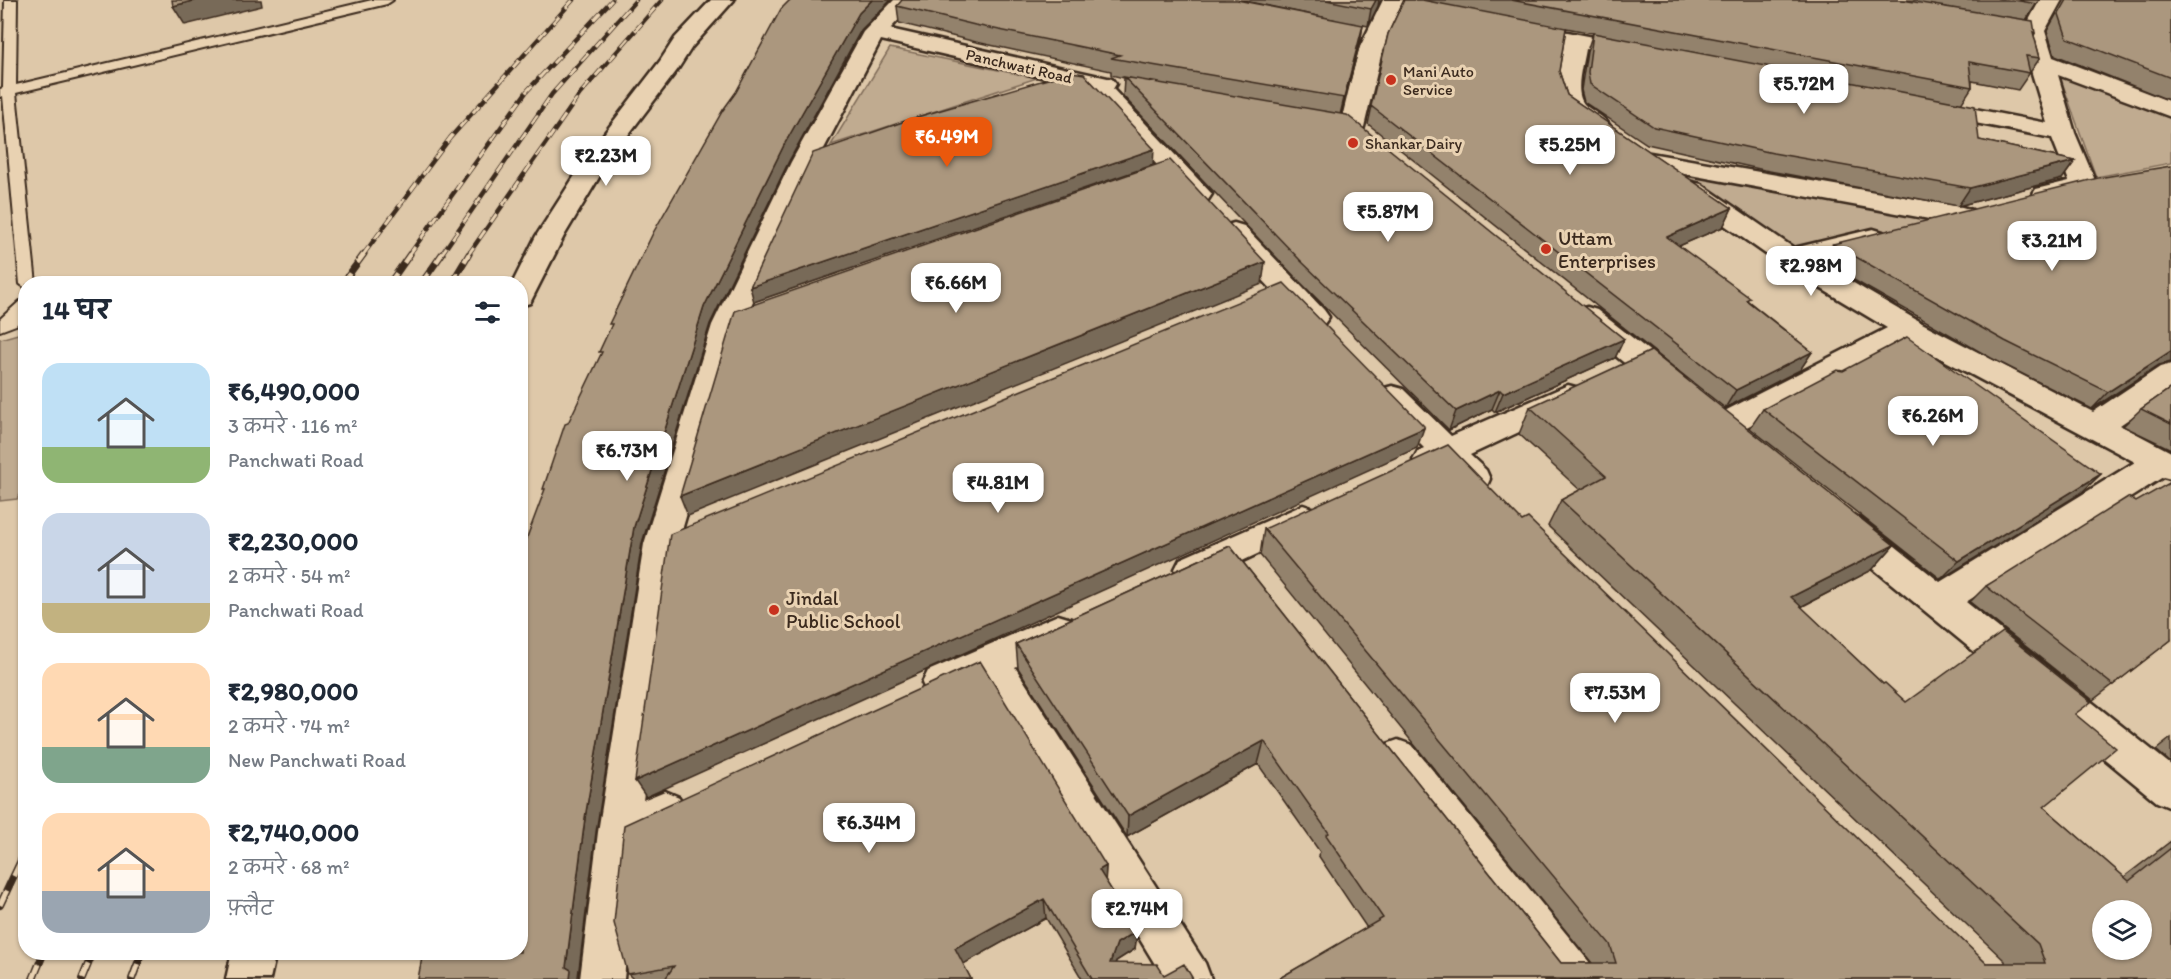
<!DOCTYPE html>
<html lang="hi">
<meta charset="utf-8">
<style>
body{margin:0;font-family:Itim,"Playpen Sans Deva",sans-serif;background:#f2f2f3;color:#1f2937;height:100vh;display:flex;flex-direction:column;font-size:22px;white-space:nowrap}
*{box-sizing:border-box;margin:0}
p{font-size:20px;color:#747a83}
.icon{flex:none;width:33px;height:33px;fill:none;stroke:currentColor;stroke-width:2;stroke-linecap:round;stroke-linejoin:round}
.map{position:relative;flex:1;overflow:hidden}
.details{position:absolute;left:18px;top:276px;width:510px;height:684px;display:flex;flex-direction:column;background:#fff;border-radius:24px;box-shadow:0 2px 4px #0004}
.details>*{flex:none}
.controls{position:absolute;left:2092px;top:900px;display:grid;gap:12px}
.controls a{display:grid;place-items:center;width:60px;height:60px;border-radius:50%;background:#fff;box-shadow:0 2px 4px #0004;font-size:30px}
.price{position:absolute;translate:-50% -51px;padding:0 14px;border-radius:12px;background:#fff;color:#222;font-size:20px;line-height:39px;filter:drop-shadow(0 2px 3px #0008)}
.price::after{content:'';position:absolute;left:50%;top:36px;width:18px;height:14px;margin-left:-9px;background:inherit;clip-path:polygon(0 0,100% 0,50% 100%)}
.price.selected{background:#ea580c;color:#fff}
ul{padding:0;list-style:none}
li{display:flex;align-items:center;gap:18px;height:150px;padding:0 24px}
li span{display:grid;place-items:center;flex:none;width:168px;height:120px;border-radius:18px;color:#555}
li>.icon{margin-inline-start:auto}
span .icon{width:72px;height:72px;fill:#fffc;stroke-width:1}
li b{font-size:26px}
h2{display:flex;justify-content:space-between;align-items:center;height:72px;padding:0 24px;font-size:26px}
.map>svg:first-child{display:block}
.green{fill:#c0ab90;stroke:#7e6a57;stroke-width:1.5}
.lines{fill:none;stroke-linecap:round;stroke-linejoin:round}
.service-casing{stroke:#3b2a1e;stroke-width:4}
.minor-casing{stroke:#3b2a1e;stroke-width:5}
.service{fill:#e9d2b2;fill-rule:evenodd}
.minor{fill:#e9d2b2;fill-rule:evenodd}
.rail-far2-casing{stroke:#3b2a1e;stroke-width:4.5}
.rail-far1-casing{stroke:#3b2a1e;stroke-width:7}
.rail-casing{stroke:#3b2a1e;stroke-width:8}
.rail-far2{stroke:#e9d2b2;stroke-width:3;stroke-dasharray:10;stroke-linecap:butt}
.rail-far1{stroke:#e9d2b2;stroke-width:4.5;stroke-dasharray:13;stroke-linecap:butt}
.rail{stroke:#e9d2b2;stroke-width:5;stroke-dasharray:16;stroke-linecap:butt}
.wall{fill:#93826c;stroke:#3b2a1e;stroke-width:1.5}
.shaded-wall{fill:#786a58;stroke:#3b2a1e;stroke-width:1.5}
.building{fill:#ab977e;stroke:#3b2a1e;stroke-width:1.5;fill-rule:evenodd}
.poi-dot{fill:#c8321e;stroke:#e9d2b2;stroke-width:2}
.labels{text-anchor:middle;dominant-baseline:central;stroke-width:6;stroke-linejoin:round;paint-order:stroke}
.far-street-label{font-size:16px;fill:#3b2a1e;stroke:#e9d2b2}
.far-poi-label{font-size:16px;fill:#3b2a1e;stroke:#e9d2b2;text-anchor:start}
.poi-label{font-size:20px;fill:#3b2a1e;stroke:#e9d2b2;text-anchor:start}
</style>
<div class="map">
<svg width="2171" height="979" viewBox="0 0 2171 979">
<rect width="100%" height="100%" fill="#dec8a9"/>
<filter id="ink" filterUnits="userSpaceOnUse"><feTurbulence type="fractalNoise" baseFrequency=".0167" numOctaves="2"/><feDisplacementMap in="SourceGraphic" scale="12" xChannelSelector="R" yChannelSelector="G"/><feConvolveMatrix kernelMatrix="1 2 1 2 8 2 1 2 1" color-interpolation-filters="sRGB"/></filter>
<g filter="url(#ink)">
<path class="green" d="M890 48 1037 78 831 145Z
M2059 74 2171 116V163L2096 177Z
M1650 161 1962 216 1790 258Z
M25 332V488L17 499 0 501V339Z"/>
<g class="lines">
<g class="service-casing">
<path id="service" d="M5 0H17L16 85 372 0H393L387 4 16 93 36 284H26V288L20 284 3 96 0 97V89L3 88Z
M26 300V315L16 325 0 331V319L20 301Z"/>
</g>
<g class="minor-casing">
<path id="minor" d="M711 0H734L692 47 678 69 610 159 564 236 530 303 520 306V284H512L536 236 590 152 660 61 675 38Z
M894 0H922L919 5 907 11 890 29 1112 79 1116 84 1113 89 1212 194 1208 200 1199 202 1190 200 1084 87 881 40 817 162 742 325 678 544 643 800 665 791 679 797 685 810 679 823 637 843 624 979H580L598 832 644 544 712 325 791 162 863 32Z
M1383 0H1407L1452 9 1455 14 1452 19 1444 21 1400 12 1382 51 1364 127 1361 132 1352 134 1306 126 1303 121 1306 116 1315 114 1342 118 1358 51Z
M2040 0H2062L2045 31 2053 57 2171 102V117L2058 75 2075 133 2097 185 2093 191 2045 203 2036 201 2032 195 2036 189 2069 181 2052 138 1934 115 1925 113 1922 108 1925 103 1934 101 2047 123 2028 60 2023 31Z
M1521 23 1640 46 1644 51 1640 56 1632 58 1585 49C1583 64 1573 93 1585 105 1593 112 1604 116 1610 126L1607 131 1598 133 1589 131 1559 106 1555 90 1563 45 1513 35 1510 30 1513 25Z
M1650 153 1962 207 1972 210 1975 216 1972 222 1962 225 1641 166 1637 161 1641 156Z
M1692 182 1701 184 1794 248 1873 229 1883 232 1887 238 1883 244 1816 261 1920 322 2093 412 2160 367 2171 364V390L2120 425 2171 452V479L2163 477 1966 602 2171 765V808L2157 802 1836 538 1831 528 1836 518 1848 514 1860 518 1940 582 2135 462 1910 342 1733 434 1722 438 1711 434 1706 426 1711 418 1887 328 1780 264 1683 196 1679 190 1683 184Z
M1234 223 1244 226 1324 310 1329 317 1324 324 1314 327 1304 324 1224 238 1220 232 1224 226Z
M1587 307 1597 310 1684 378 1688 386 1684 394 1673 397 1662 394 1577 324 1572 317 1577 310Z
M1568 385 1579 388 1583 396 1579 404 1470 455 1486 470 1490 479 1486 488C1465 495 1456 482 1443 468L1429 472 1418 469 1413 460 1418 451 1424 448 1381 405 1377 397 1381 389 1392 386 1403 389 1451 436Z
M1303 505 1315 509 1320 518 1315 527 1204 579 1192 583 1180 579 1175 569 1180 559Z
M1058 615 1071 619 1076 630 1071 641 1015 667 1205 963 1211 979H1164L983 681 941 699 928 695 922 683 928 671Z
M1398 740 1412 745 1590 963 1596 979H1546L1384 771 1378 758 1384 745Z
M232 952H276L270 979H226Z"/>
</g>
<use href="#service" class="service"/>
<use href="#minor" class="minor"/>
<g class="rail-far2-casing">
<path id="rail-far2" d="M363 255 450 138 573 0
M409 255 527 91 612 0
M441 255 552 94 636 0
M468 255 580 94 662 0"/>
</g>
<g class="rail-far1-casing">
<path id="rail-far1" d="M342 284 364 254
M389 284 410 254
M421 284 442 254
M451 284 469 254"/>
</g>
<g class="rail-casing">
<path id="rail" d="M0 905 26 850
M33 979 44 952
M82 979 93 952
M132 979 142 952"/>
</g>
<use href="#rail-far2" class="rail-far2"/>
<use href="#rail-far1" class="rail-far1"/>
<use href="#rail" class="rail"/>
</g>
<path class="wall" d="M1240 0H1379L1378 6 1368 26 1363 25 1360 43 1341 114 1624 339 1615 358 1495 412 1492 409 1449 430 1297 279 1123 96 1124 78 1111 75V71L976 42 899 23 897 6 1337 20Z
M1404 0H2039L2026 20 2035 33 2034 36 2040 58 2018 90 1972 81V87L1961 104 1979 140 2075 161 2062 179 1958 206 1764 170 1647 144 1584 102 1581 90 1587 51 1593 33 1566 28 1559 71 1567 95 1732 208 1723 227 1679 246 1812 352 1800 370 1725 408 1368 124 1388 34Z
M2063 0H2171V101L2055 55 2047 31 2064 1Z
M1833 244 2159 365 2092 409 1991 358 1822 262Z
M2171 388V449L2123 426 2141 409Z
M1530 407 1894 545 1872 570 1801 607 1883 684 1906 702 2075 714 2044 807 2124 877 2171 841V979H1278L1367 928 1318 855 1320 852 1258 764 1127 837 1018 668 1016 644 1230 546 1561 963H1592L1260 555 1264 529 1522 521 1986 963H2005V961L1548 526 1561 500 1580 490 1519 434Z
M1763 409 2101 474 2081 493 1941 579 1750 428Z
M2136 502 2171 640 2093 700 1970 602 1986 586Z
M2171 738V763L2156 750Z
M1106 866 1105 880 1137 931 1135 949 1116 961 1115 963 1164 975 1193 979H1082L1046 918 963 964 971 979H633L628 974Z"/>
<path class="shaded-wall" d="M197 0H261L262 6 185 25 173 6Z
M872 0H891L861 30 789 161 710 324 642 543 596 832 578 977 580 979H570L566 967 585 818 634 527 704 307 785 143 859 13Z
M1376 0H1379L1378 6 1368 26 1371 9Z
M1363 25 1360 43 1340 115 1344 98Z
M1154 149 1153 165 754 302 750 287Z
M2075 161 2062 179 1958 206 1970 188Z
M1732 208 1723 227 1658 255 1667 237Z
M1265 262 1262 284 688 516 680 496Z
M1624 339 1615 358 1495 412 1503 393Z
M2171 351V362L2159 365 2092 409 2108 392Z
M1812 352 1800 370 1725 408 1736 390Z
M1500 390 1492 409 1449 430 1456 411Z
M1424 428 1417 448 646 797 635 781Z
M2101 474 2081 493 1941 579 1959 561Z
M1894 545 1872 570 1771 622 1791 597Z
M1264 741 1258 764 1127 837 1128 816Z
M1106 866 1105 886 1099 870Z
M1044 899 1046 918 960 966 955 948Z
M1137 931 1135 949 1116 961 1110 979V963L1117 943Z"/>
<path class="building" d="M172 0H197L173 6Z
M790 0H872L859 13 785 143 704 307 634 527 585 818 566 967 571 970 570 979H418L423 952H520V556L545 489H543L565 424 568 423 602 352H599L612 324H609L653 233 723 110 736 92 781 9Z
M902 0H1237L1363 25 1344 98 1111 58 1120 55 975 25 897 6Z
M1326 0H1376L1371 9Z
M1404 0H1422L1566 28 1559 71 1567 95 1732 208 1667 237 1750 298 1746 300 1812 352 1736 390 1371 106 1388 34Z
M1511 0H1902L2033 21 2035 33 2033 32 2040 58 2026 56 2030 73 1969 62 1972 87Z
M2014 0H2039L2037 4Z
M2067 0H2171V78L2067 38 2059 14Z
M1593 33 1975 106 1979 140 2075 161 1970 188 1773 153 1654 127 1590 84 1588 72Z
M1072 72 1084 74 1154 149 750 287 813 153 917 117Z
M1124 77 1347 115 1624 339 1503 393 1500 390 1456 411 1300 260Z
M1170 160 1265 262 680 496 735 311Z
M2171 166V351L2108 392 2005 341 1833 244 2098 178Z
M1284 283 1424 426V428L635 781 670 534Z
M1907 337 2101 474 1959 561 1763 409 1837 370 1843 371Z
M1651 351 1894 545 1791 597 1883 684 1885 683 1906 702 2003 632 2091 702 2075 714 2116 748 2044 807 2129 881 2171 848V979H1278L1383 918 1326 835 1329 833 1264 741 1128 816 1016 644 1230 546 1561 963H1616L1610 944 1264 529 1448 445 1522 521 1528 518 1986 963H2045L2038 944 1561 500 1606 476 1530 407ZM2103 910H2142V950H2103Z
M2171 388V424L2141 409Z
M2171 482V640L2113 685 1986 586 2128 497 2136 502Z
M980 661 1106 866 1099 870 1137 931 1117 943 1110 963 1157 964 1164 975 1184 964 1193 979H1092L1044 899 955 948 971 979H665L674 966 628 974 614 923 624 825Z"/>
</g>
<g class="poi-dot">
<circle cx="1391" cy="80" r="6"/>
<circle cx="1353" cy="143" r="6"/>
<circle cx="1546" cy="249" r="6"/>
<circle cx="774" cy="610" r="6"/>
</g>
<g class="labels">
<g class="far-street-label">
<text transform="translate(1019 66) rotate(13)">Panchwati Road</text>
</g>
<g class="far-poi-label">
<text x="1403" y="71">Mani Auto<tspan x="1403" dy="18">Service</tspan></text>
<text x="1365" y="143">Shankar Dairy</text>
</g>
<g class="poi-label">
<text x="1558" y="238">Uttam<tspan x="1558" dy="23">Enterprises</tspan></text>
<text x="786" y="598">Jindal<tspan x="786" dy="23">Public School</tspan></text>
</g>
</g>
</svg>
<div class="controls">
<a><svg class="icon" aria-label="layers" viewBox="0 0 24 24"><path d="M12 4l9 5-9 5-9-5zM3 14l9 5 9-5"/></svg></a>
</div>
<b class="price" style="left:1804px;top:115px">₹5.72M</b>
<b class="price selected" style="left:947px;top:168px">₹6.49M</b>
<b class="price" style="left:1570px;top:176px">₹5.25M</b>
<b class="price" style="left:606px;top:187px">₹2.23M</b>
<b class="price" style="left:1388px;top:243px">₹5.87M</b>
<b class="price" style="left:2052px;top:272px">₹3.21M</b>
<b class="price" style="left:1811px;top:297px">₹2.98M</b>
<b class="price" style="left:956px;top:314px">₹6.66M</b>
<b class="price" style="left:1933px;top:447px">₹6.26M</b>
<b class="price" style="left:627px;top:482px">₹6.73M</b>
<b class="price" style="left:998px;top:514px">₹4.81M</b>
<b class="price" style="left:1615px;top:724px">₹7.53M</b>
<b class="price" style="left:869px;top:854px">₹6.34M</b>
<b class="price" style="left:1137px;top:940px">₹2.74M</b>
<section class="details">
<h2>14 घर<svg class="icon" aria-label="filters" viewBox="0 0 24 24"><path d="M4 7h16M4 17h16"/><circle cx="9" cy="7" r="2"/><circle cx="15" cy="17" r="2"/></svg></h2>
<ul>
<li><span style="background:linear-gradient(#bfe0f5 70%,#8fb573 0)"><svg class="icon" aria-label="home" viewBox="0 0 24 24"><path d="M3 11l9-7 9 7M6 9v11h12V9"/></svg></span><div><b>₹6,490,000</b><p>3 कमरे · 116 m²</p><p>Panchwati Road</p></div></li>
<li><span style="background:linear-gradient(#c9d6e8 75%,#c2b280 0)"><svg class="icon" aria-label="home" viewBox="0 0 24 24"><path d="M3 11l9-7 9 7M6 9v11h12V9"/></svg></span><div><b>₹2,230,000</b><p>2 कमरे · 54 m²</p><p>Panchwati Road</p></div></li>
<li><span style="background:linear-gradient(#ffd9b3 70%,#7fa58c 0)"><svg class="icon" aria-label="home" viewBox="0 0 24 24"><path d="M3 11l9-7 9 7M6 9v11h12V9"/></svg></span><div><b>₹2,980,000</b><p>2 कमरे · 74 m²</p><p>New Panchwati Road</p></div></li>
<li><span style="background:linear-gradient(#ffd9b3 65%,#9aa5b1 0)"><svg class="icon" aria-label="home" viewBox="0 0 24 24"><path d="M3 11l9-7 9 7M6 9v11h12V9"/></svg></span><div><b>₹2,740,000</b><p>2 कमरे · 68 m²</p><p>फ़्लैट</p></div></li>
</ul>
</section>
</div>
